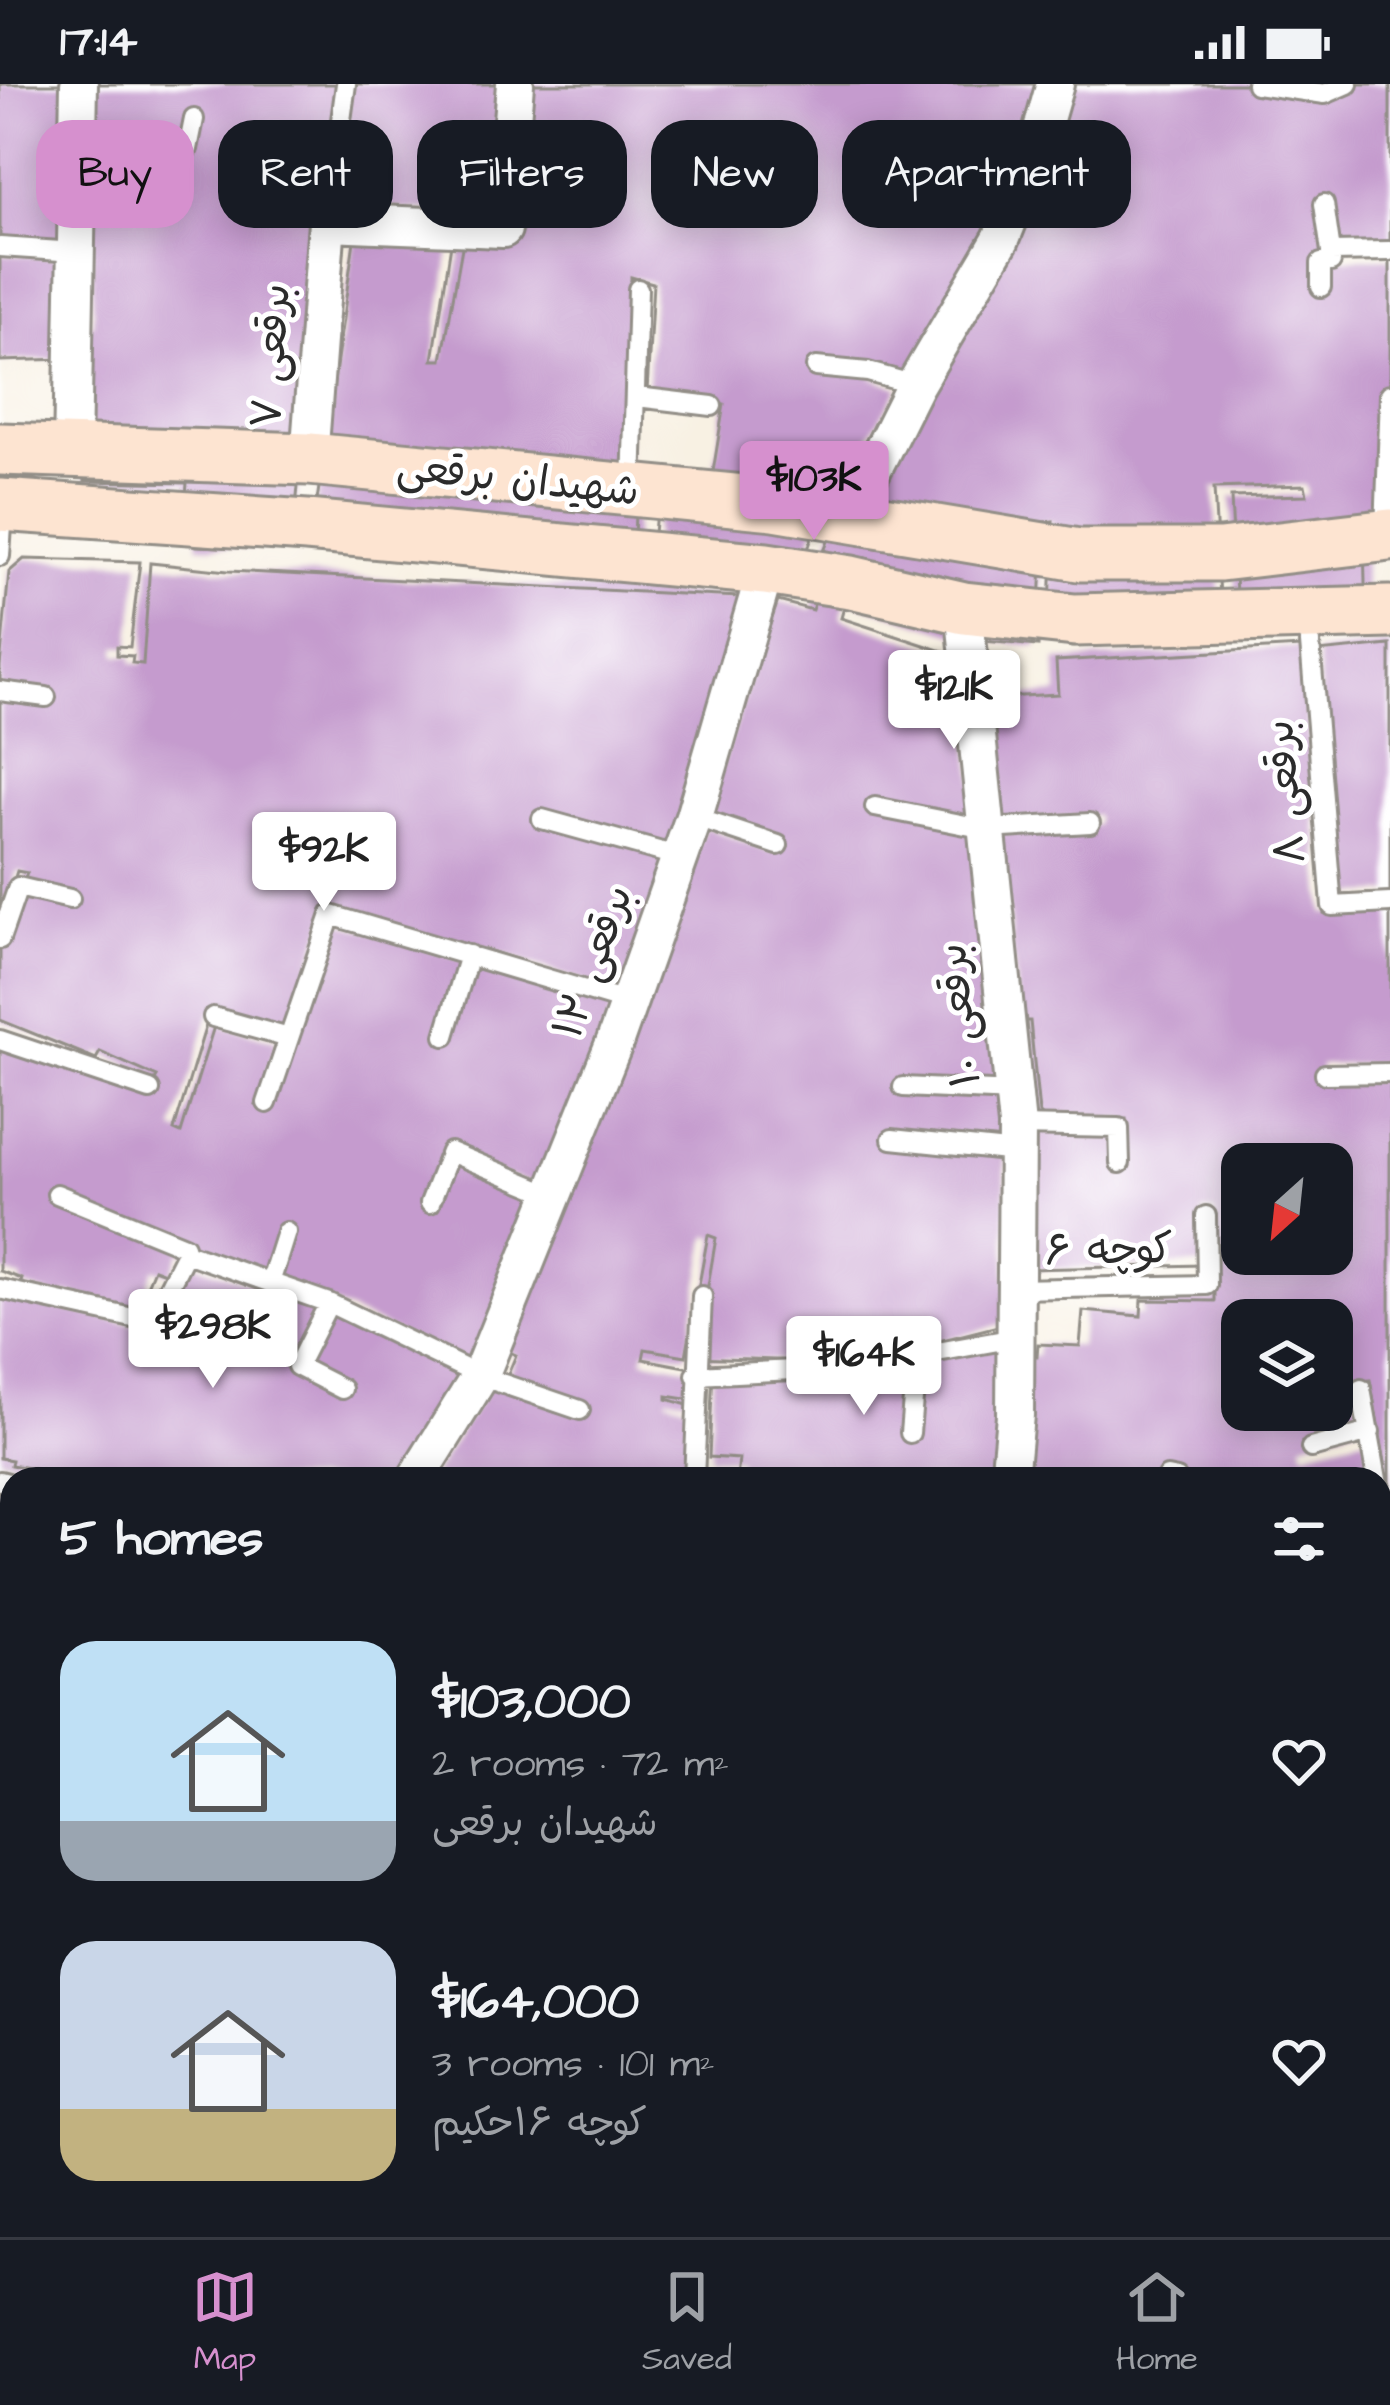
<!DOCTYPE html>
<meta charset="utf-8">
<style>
body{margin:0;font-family:"Architects Daughter","Playpen Sans Arabic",sans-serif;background:#242831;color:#f1f3f6;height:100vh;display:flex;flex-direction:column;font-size:45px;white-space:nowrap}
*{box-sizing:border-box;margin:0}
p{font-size:39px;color:#9ea1a6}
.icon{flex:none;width:66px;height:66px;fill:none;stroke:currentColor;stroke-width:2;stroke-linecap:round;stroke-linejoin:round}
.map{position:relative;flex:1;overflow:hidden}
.side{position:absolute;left:0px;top:1383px;width:1392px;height:771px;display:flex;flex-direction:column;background:#171b24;border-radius:36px 36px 0 0;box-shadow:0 6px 30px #0003}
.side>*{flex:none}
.hud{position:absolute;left:36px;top:36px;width:1320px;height:108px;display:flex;gap:24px}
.needle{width:78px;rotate:207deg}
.fabs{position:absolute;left:1221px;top:1059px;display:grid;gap:24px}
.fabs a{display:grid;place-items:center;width:132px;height:132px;border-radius:24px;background:#171b24;box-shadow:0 6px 30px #0003;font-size:60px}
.price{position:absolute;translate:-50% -102px;padding:0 27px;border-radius:12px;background:#fff;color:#222;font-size:39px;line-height:78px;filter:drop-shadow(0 3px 6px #0008)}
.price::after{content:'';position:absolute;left:50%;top:72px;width:36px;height:27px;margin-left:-18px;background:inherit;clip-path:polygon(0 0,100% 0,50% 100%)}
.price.current{background:#d690ce;color:#111}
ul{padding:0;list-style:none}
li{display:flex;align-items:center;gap:36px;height:300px;padding:0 60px}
li span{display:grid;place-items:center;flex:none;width:336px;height:240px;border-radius:36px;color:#555}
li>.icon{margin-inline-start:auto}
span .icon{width:144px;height:144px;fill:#fffc;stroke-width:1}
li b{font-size:51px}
h2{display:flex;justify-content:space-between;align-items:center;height:144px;padding:0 60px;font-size:51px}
.pill{padding:0 42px;border-radius:36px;background:#171b24;box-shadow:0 6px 30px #0003;font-size:42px;line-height:108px}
.pill.current{background:#d690ce;color:#111}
.status{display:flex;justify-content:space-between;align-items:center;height:84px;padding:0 60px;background:#171b24;direction:ltr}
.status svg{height:33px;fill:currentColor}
.menu{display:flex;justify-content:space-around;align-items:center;height:168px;border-top:3px solid #363941;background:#171b24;font-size:33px;color:#9ea1a6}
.menu a{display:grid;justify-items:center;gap:6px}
.menu .current{color:#d690ce}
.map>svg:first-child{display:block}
.building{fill:#c59bce;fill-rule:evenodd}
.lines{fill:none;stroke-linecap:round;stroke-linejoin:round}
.service-casing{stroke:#928e87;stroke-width:24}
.minor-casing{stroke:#928e87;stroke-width:42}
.secondary-casing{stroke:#928e87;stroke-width:57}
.service{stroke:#fff;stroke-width:18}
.minor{stroke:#fff;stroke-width:36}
.secondary{stroke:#fde4d1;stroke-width:51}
.labels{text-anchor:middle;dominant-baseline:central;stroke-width:10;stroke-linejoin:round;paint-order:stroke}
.street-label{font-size:42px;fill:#2b2b2b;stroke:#fff}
</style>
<div class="status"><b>17:14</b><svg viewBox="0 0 49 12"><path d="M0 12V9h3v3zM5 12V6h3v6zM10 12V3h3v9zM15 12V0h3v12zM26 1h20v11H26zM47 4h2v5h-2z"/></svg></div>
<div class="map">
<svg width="1390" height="2153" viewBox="0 0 1390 2153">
<rect width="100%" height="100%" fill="#fff"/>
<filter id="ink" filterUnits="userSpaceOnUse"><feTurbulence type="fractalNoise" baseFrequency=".00833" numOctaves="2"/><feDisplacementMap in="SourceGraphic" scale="24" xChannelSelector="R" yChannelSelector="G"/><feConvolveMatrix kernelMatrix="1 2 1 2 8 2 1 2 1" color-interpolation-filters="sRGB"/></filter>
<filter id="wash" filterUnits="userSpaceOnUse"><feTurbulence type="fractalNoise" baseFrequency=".004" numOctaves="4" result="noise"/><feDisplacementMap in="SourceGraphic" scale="48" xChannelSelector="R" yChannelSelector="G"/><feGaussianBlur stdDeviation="2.7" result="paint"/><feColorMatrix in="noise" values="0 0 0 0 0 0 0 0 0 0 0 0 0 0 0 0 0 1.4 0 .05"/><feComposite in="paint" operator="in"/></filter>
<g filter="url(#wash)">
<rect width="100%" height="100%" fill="#f8f1e3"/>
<g id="blocks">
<path class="building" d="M0 0H70L60 162 0 158Z
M90 0H338L293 453 254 448 252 464 197 462 199 442 184 441 187 399 85 397 89 240 93 241 91 60 183 59 88 50Z
M350 0H503L489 104H481L476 128 336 123Z
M515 0H1047L1015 69 1023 72 962 207 907 293H868L899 303 860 367 846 380 817 438 796 502 651 488 656 425H707L724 320 647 309 653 199 631 193 627 400H636L633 483 310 466 355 150 454 141 433 276H442L466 141 509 142Z
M1065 0H1390V162L1337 163 1327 184 1336 174H1390V300L1386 301 1381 456H1364L1366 540 1238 550 1231 413 1307 411 1305 401 1214 404 1222 550 1091 551V562L1072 563 1073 556 1049 558 1053 437 1044 438 1038 562 973 556 846 516 841 534 958 572 980 749 985 915 997 917 1005 1012 1006 1240 852 1279 696 1273 716 1154 708 1151 686 1272 645 1265 643 1275 702 1286 699 1317 667 1312V1315L698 1324 694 1395H430L490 1302 506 1295 516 1271 505 1266 705 743 772 769 777 758 704 732 778 517 812 526 818 507 809 505 841 425Z
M0 170 57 174 67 275 0 277Z
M24 475 140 478 130 563 117 562V571L133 572 132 579 143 580 150 479 228 487 739 513 759 519 622 910 485 865 484 871 329 825 287 949 210 928 174 1046 181 1049 215 939 277 957 256 1021 265 1024 334 837 614 919 546 1103 453 1077 542 1113 477 1283 268 1192 180 1167 170 1191 154 1185 136 1228 66 1209 64 1215 20 1201 22 1195 0 1187V948L100 989 104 981 151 1003 157 993 100 968 96 975 0 936V862L27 789 17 787 0 839V582L9 488Z
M1390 561V809L1338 811 1317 568Z
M1301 563 1324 829 1390 827V980L1320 981 1321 998 1390 996V1406L1370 1296 1354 1298 1361 1342 1302 1358 1304 1368 1366 1353 1374 1395H1208L1166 1387V1395H1021L1027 1272H1037L1038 1260 1080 1262 1083 1227 1141 1232 1142 1216 1215 1217V1128L1202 1127V1181L1029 1185 1026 1047 1116 1046 1127 1081 1126 1035 1046 1036 1039 1029 1030 937H1020L1000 749 1097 741V731L999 739 985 614 1058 610 1056 577ZM1242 1080H1332V1170H1242ZM1242 1236H1332V1326H1242Z
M188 1177 319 1225 303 1281 330 1229 468 1292 402 1395H92L11 1381 12 1376 0 1374V1213L153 1244Z
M1003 1254 999 1395H737L739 1375 709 1373 713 1288 920 1273Z
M0 1391 12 1393V1984L0 2006Z
M1382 1443 1390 1486V1865L1380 1841Z
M1380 1951 1390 1972V2153H1327L1322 2142H1380Z
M0 2058 12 2063V2142H248L246 2153H0Z
M257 2142H426L427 2153H256Z
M446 2142H882V2143L852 2153H448Z
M951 2142H1305L1310 2153H944L942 2147Z"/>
</g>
</g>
<g filter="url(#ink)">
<use href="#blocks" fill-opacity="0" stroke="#928e87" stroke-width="3"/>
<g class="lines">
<g class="service-casing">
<path id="service" d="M1256 0 1325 10 1348 0
M78 55 188 65 194 35
M1324 120 1331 168 1390 167
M327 138 346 0
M0 163 76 168
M1321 203V179L1331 178V168
M816 283 868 288 915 301
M637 313 712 322
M632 404 638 205
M1385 447 1390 310
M0 472 3 426
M1308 535 1332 822 1390 819
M0 607 46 613
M875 723 986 745 1090 739
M694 733 778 761
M542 735 680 773
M0 855 18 803 70 815
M213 933 289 954 331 831 629 919
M445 952 469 871
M0 956 150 1006
M1325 990 1390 989
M903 1003 1014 1008
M267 1019 289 954
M1017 1042 1119 1044 1120 1079
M892 1055 1016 1068
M57 1110 184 1162 186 1169 329 1219 480 1292 580 1326
M430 1119 450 1068 551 1110
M270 1199 286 1148
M0 1205 151 1238 186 1169
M1016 1205 1207 1201 1206 1132
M329 1219 297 1282 342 1305
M696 1291 854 1283 1015 1254
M1361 1305 1377 1395
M910 1349 917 1269
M1311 1364 1370 1348
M1167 1393 1177 1395
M694 1395 702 1212
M0 1397 12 1400
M1380 1411 1390 1470
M1380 1923 1390 1949
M1319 2142 1323 2153
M251 2153 253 2142"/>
</g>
<g class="minor-casing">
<path id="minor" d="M72 369 79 0
M309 375 327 138 503 145 515 0
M850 431 915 301 1001 155 1036 67 1055 0
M964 524 1017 1042 1015 1331 1009 1395
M416 1395 480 1292 615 957 694 733 766 485
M1380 1888 1390 1881
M0 2038 12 2019
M434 2142 436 2153
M883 2153 913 2142"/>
</g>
<g class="secondary-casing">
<path id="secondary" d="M0 365 309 375 775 420 1079 471H1220L1390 451
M0 421 307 442 766 485 851 498 964 524 1075 536 1390 528"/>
</g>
<use href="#service" class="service"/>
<use href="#minor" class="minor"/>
<use href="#secondary" class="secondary"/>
</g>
</g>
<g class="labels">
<g class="street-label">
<text transform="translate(272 272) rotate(-86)">برقعی ۷</text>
<text transform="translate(518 396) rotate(6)">شهیدان برقعی</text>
<text transform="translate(1286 708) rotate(-95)">برقعی ۸</text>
<text transform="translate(594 878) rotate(-70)">برقعی ۱۲</text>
<text transform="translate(960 931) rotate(-96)">برقعی ۱۰</text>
<text transform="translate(1109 1167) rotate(-1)">کوچه ۶</text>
</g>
</g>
</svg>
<div class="fabs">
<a><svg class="needle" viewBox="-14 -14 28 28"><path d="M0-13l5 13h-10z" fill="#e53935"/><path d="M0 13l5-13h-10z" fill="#9ea1a6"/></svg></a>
<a><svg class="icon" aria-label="layers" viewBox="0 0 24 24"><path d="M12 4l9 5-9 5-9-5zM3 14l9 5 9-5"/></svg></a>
</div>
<b class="price current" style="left:814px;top:459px">$103K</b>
<b class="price" style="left:954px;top:668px">$121K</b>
<b class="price" style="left:324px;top:830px">$92K</b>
<b class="price" style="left:213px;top:1307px">$298K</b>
<b class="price" style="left:864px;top:1334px">$164K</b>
<div class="hud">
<a class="pill current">Buy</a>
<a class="pill">Rent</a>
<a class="pill">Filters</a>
<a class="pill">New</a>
<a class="pill">Apartment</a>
</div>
<section class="side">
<h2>5 homes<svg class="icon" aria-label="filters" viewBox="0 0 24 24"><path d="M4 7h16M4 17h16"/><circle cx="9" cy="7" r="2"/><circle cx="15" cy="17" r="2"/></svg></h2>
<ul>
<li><span style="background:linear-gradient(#bfe0f5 75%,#9aa5b1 0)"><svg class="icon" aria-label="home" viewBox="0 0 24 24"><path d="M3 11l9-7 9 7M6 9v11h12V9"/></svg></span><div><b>$103,000</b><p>2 rooms · 72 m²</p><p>شهیدان برقعی</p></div><svg class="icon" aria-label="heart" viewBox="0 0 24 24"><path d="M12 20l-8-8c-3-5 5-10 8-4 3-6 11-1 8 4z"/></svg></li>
<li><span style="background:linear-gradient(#c9d6e8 70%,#c2b280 0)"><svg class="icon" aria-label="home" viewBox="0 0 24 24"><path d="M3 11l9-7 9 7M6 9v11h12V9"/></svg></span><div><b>$164,000</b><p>3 rooms · 101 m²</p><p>کوچه ۱۶حکیم</p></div><svg class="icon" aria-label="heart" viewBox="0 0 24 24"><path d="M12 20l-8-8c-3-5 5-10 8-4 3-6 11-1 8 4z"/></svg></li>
</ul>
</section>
</div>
<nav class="menu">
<a class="current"><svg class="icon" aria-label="map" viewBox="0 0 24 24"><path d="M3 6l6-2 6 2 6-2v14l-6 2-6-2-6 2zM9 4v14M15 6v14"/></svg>Map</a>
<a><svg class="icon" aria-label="saved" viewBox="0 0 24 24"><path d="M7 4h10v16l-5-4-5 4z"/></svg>Saved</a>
<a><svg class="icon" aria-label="home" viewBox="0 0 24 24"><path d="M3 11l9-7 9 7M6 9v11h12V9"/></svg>Home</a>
</nav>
